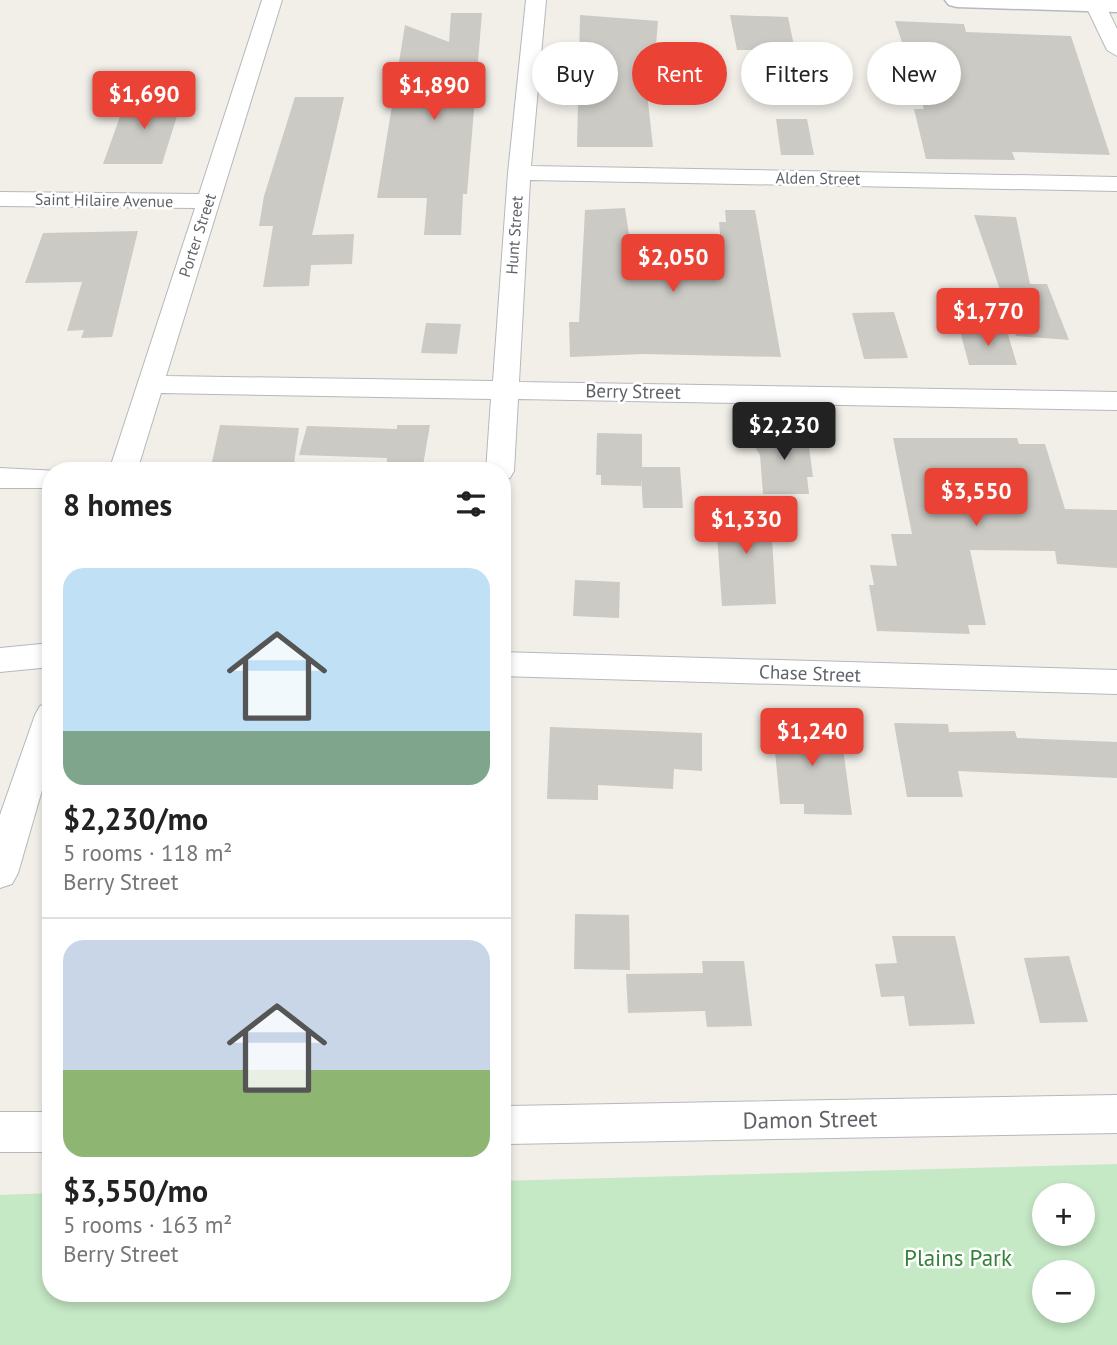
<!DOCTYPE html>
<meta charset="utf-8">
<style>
body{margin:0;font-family:"PT Sans",sans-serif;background:#f2f2f2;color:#222;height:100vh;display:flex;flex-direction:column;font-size:26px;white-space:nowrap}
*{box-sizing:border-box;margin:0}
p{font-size:23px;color:#767676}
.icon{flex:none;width:38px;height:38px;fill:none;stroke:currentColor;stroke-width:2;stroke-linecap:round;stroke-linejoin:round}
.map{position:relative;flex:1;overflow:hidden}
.drawer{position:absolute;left:42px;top:462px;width:469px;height:840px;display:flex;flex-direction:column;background:#fff;border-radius:28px;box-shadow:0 4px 10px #0003}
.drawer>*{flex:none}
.guide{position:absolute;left:532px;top:42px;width:480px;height:63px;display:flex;gap:14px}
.buttons{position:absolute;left:1032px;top:1183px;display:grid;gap:14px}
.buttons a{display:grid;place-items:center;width:63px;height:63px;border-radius:50%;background:#fff;box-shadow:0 4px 10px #0003;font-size:35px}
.price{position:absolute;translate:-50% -60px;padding:0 16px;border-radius:7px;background:#ea4335;color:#fff;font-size:23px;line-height:46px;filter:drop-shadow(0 2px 4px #0008)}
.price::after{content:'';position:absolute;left:50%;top:42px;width:21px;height:16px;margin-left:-10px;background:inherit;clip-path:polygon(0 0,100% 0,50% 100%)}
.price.on{background:#222;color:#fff}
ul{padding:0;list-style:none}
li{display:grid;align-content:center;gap:14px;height:371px;padding:0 21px}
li+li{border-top:2px solid #e0e0e0}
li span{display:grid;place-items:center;height:217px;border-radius:21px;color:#555}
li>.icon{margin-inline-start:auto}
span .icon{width:126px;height:126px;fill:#fffc;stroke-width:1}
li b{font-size:30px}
h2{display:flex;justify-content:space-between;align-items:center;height:84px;padding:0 21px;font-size:30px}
.chip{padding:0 24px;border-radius:32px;background:#fff;box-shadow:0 4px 10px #0003;font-size:24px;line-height:63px}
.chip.on{background:#ea4335;color:#fff}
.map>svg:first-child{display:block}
.green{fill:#c5e8c5;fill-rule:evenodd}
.building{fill:#cccac5}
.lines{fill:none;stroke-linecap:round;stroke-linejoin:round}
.street-casing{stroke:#b5b8bc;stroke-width:2}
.secondary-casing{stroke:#b6babf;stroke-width:3}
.street{fill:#fff;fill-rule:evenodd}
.secondary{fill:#fff;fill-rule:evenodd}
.labels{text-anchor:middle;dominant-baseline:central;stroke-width:5;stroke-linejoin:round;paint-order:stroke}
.far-street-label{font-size:16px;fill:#5f6368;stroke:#fff}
.street-label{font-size:19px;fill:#5f6368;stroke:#fff}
.near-street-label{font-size:23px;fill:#5f6368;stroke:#fff}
.near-park-label{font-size:23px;fill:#348238;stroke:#fff}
</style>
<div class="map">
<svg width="1117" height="1345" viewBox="0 0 1117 1345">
<rect width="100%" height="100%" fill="#f1efe8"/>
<path class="green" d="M1117 1164V1345H0V1195L51 1193V1293H502V1181ZM1045 1195H1083V1234H1045ZM1045 1272H1083V1311H1045Z"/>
<path class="building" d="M451 13H482L467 194H463L461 235H424L427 198H377L405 25 449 42Z
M580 15 658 21 655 57H643L653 147H577Z
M730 15 788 17 795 50H737Z
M895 21 964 24 966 32 1071 36 1110 155 1012 152 1015 160 926 159 914 109H924Z
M127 97H183L162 164H103Z
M295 97H344L312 235 354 234 352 264 311 265 309 286 263 287 273 226H259L264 196Z
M776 119H807L814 155H781Z
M625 208 631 248 721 245 719 222H726L725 210H755L781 357 644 354 570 357 569 322H579L585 210Z
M974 215 1016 217 1030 284H1047L1069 340 1016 336Z
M138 231 112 337 81 338 84 330 67 331 82 282 25 283 43 233Z
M894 312 908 358 864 359 852 313Z
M426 323 461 324 457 354 421 353Z
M960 331H1007L1017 365H969Z
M220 425 299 428 293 471H210Z
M397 425H430L422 471H386L387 458 299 455 307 426 397 429Z
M784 432H807L813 477H807L809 494H763L760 455 749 437Z
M597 433 642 434V467H680L683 508H643L641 477V486L601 485V475H596Z
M893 438H1017L1019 444H1045L1065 509 1117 510V568L1057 564 1055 551 970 550 986 625H968L970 634 877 631 869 585H874L870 565 897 566 891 534H912Z
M715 506 770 507 776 604 722 606Z
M575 580 620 582 619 618 573 616Z
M781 721 833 722 834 733H841L852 815 804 814V804H780L773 730H782Z
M894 723 948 724 949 732 1015 731 1017 738 1117 742V778L958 771 963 797H907Z
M550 727 702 733V771L674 769 673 789 598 785V800L547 799Z
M575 914 629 915 630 970 574 969Z
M892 936H955L975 1024 909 1026 904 996 881 997 875 964 897 963Z
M1069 956 1088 1022 1040 1023 1024 958Z
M702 961H744L752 1026 707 1027 705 1011 628 1013 626 974 703 973Z"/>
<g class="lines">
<g class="street-casing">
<path id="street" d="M262 0H282L166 376 493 381 508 173 526 0H546L531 166 1117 177V191L530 180 519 382 1117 392V410L518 399 514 471 510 478 502 480V471H486L491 399 161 393 137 471H109L195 208 0 206V192L199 194Z
M1083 0H1103L1117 29V56L1107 50Z
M0 468 59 471H51V488H0Z
M51 643V667L0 672V648Z
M502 652 1117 670V694L502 676Z
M51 702V759L18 873 12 884 0 888V815L35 715 40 706Z
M1117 1095V1133L502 1144V1106Z
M0 1112H51V1152H0Z"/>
</g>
<g class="secondary-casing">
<path id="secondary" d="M945 0H1117V12L957 7 949 5Z"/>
</g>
<use href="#street" class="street"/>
<use href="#secondary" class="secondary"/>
</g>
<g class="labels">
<g class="far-street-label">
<text transform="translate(818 178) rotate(1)">Alden Street</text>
<text transform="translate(104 200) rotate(1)">Saint Hilaire Avenue</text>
<text transform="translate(197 235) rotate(-72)">Porter Street</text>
<text transform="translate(514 235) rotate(-86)">Hunt Street</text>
</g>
<g class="street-label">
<text transform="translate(633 391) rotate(1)">Berry Street</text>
<text transform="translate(810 673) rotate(2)">Chase Street</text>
</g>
<g class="near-street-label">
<text transform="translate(810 1119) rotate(-1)">Damon Street</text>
</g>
<g class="near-park-label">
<text x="958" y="1257">Plains Park</text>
</g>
</g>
</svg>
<div class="buttons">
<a>+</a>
<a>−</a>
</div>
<b class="price" style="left:434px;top:122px">$1,890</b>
<b class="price" style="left:144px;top:131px">$1,690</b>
<b class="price" style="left:673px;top:294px">$2,050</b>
<b class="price" style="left:988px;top:348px">$1,770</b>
<b class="price on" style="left:784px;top:462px">$2,230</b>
<b class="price" style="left:976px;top:528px">$3,550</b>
<b class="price" style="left:746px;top:556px">$1,330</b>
<b class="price" style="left:812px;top:768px">$1,240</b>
<div class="guide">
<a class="chip">Buy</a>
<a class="chip on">Rent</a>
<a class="chip">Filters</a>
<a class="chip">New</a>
</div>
<section class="drawer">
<h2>8 homes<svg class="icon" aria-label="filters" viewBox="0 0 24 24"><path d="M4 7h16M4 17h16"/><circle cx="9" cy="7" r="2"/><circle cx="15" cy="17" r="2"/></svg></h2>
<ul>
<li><span style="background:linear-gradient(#bfe0f5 75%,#7fa58c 0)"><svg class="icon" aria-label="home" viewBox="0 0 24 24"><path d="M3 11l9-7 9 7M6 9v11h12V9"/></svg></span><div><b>$2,230/mo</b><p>5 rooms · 118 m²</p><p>Berry Street</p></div></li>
<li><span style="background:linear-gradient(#c9d6e8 60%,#8fb573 0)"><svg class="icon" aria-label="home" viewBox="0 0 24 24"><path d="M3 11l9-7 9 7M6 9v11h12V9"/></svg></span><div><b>$3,550/mo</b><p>5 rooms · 163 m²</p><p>Berry Street</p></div></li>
</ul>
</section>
</div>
